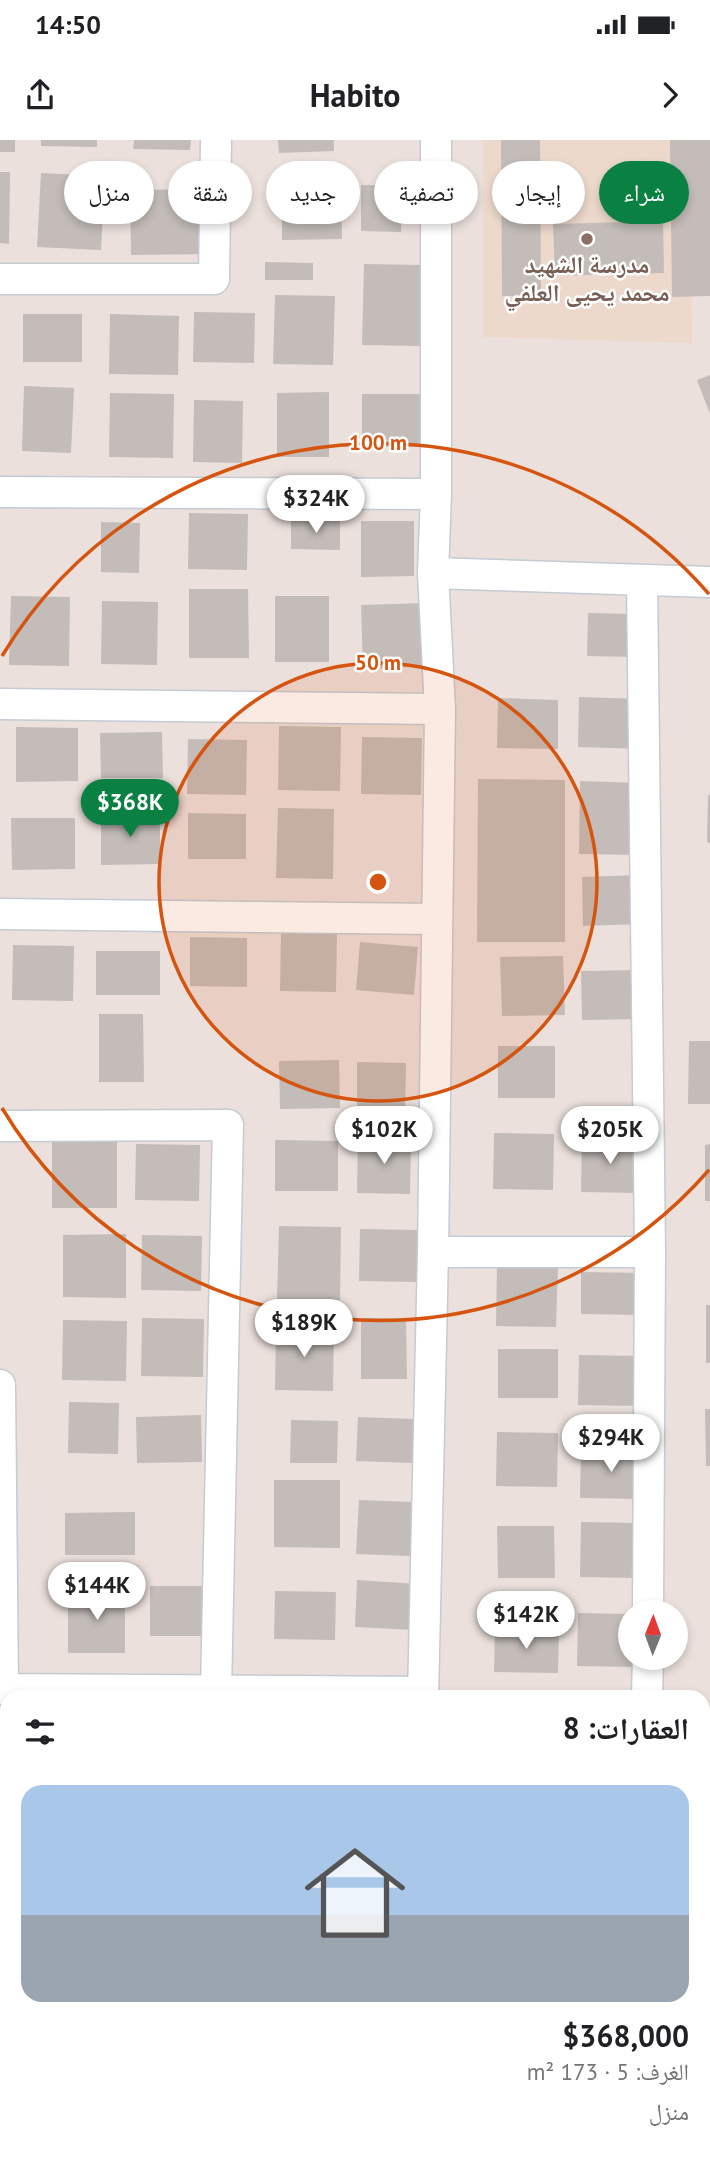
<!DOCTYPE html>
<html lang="ar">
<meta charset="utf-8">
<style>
body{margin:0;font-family:"PT Sans","Noto Naskh Arabic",sans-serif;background:#f6f6f6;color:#202124;direction:rtl;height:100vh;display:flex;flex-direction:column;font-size:26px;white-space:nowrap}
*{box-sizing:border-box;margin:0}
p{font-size:23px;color:#757577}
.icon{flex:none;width:38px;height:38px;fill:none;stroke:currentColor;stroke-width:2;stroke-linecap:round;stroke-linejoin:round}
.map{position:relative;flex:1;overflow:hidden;direction:ltr}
.details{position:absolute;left:0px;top:1550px;width:710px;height:471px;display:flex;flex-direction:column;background:#fff;border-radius:21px 21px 0 0;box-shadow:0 4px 10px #0003;direction:rtl}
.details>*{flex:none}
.top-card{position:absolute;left:21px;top:21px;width:668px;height:63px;direction:rtl;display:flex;gap:14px}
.needle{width:46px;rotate:1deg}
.controls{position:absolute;left:618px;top:1460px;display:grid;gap:14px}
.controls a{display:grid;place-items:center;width:70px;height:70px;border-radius:50%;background:#fff;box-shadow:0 4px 10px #0003;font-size:35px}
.price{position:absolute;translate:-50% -60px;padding:0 16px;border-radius:24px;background:#fff;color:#222;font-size:23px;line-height:46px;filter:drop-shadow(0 2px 4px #0008)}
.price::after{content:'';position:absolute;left:50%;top:42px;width:21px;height:16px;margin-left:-10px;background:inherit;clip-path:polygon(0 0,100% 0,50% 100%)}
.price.on{background:#0b8043;color:#fff}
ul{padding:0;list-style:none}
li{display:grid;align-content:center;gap:14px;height:371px;padding:0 21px}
li span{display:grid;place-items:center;height:217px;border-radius:21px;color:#555}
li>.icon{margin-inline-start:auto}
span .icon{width:126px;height:126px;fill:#fffc;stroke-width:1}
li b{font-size:30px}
h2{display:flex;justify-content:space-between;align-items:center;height:84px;padding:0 21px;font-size:30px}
.chip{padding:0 24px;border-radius:32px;background:#fff;box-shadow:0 4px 10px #0003;font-size:24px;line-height:63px}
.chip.on{background:#0b8043;color:#fff}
.status{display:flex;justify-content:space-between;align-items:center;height:49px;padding:0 35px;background:#fff;direction:ltr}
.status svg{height:19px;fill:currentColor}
header{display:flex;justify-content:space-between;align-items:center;height:91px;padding:0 21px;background:#fff;font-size:32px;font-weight:700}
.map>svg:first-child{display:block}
.education{fill:#ecd9cc}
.building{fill:#c3bcb8}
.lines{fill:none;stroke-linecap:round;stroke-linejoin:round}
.minor-casing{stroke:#c4cbd3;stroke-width:33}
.minor{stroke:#fff;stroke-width:30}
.ring{fill:none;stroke:#d5540f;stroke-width:3.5}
.education-dot{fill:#8d6e63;stroke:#fff;stroke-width:2.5}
.labels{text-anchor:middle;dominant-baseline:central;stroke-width:5;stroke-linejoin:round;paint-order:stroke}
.education-label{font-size:24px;font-weight:bold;fill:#785e54;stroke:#fff}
.centre{fill:#d5540f;stroke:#fff;stroke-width:3.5}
.ring-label{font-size:21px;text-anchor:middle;font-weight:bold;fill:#d5540f;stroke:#fff;stroke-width:5;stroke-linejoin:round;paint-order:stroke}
</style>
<div class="status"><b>14:50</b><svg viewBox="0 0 49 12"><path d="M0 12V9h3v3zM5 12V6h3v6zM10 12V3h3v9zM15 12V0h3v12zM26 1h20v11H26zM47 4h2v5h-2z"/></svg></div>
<header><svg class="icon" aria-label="forward" viewBox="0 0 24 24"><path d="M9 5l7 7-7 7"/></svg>Habito<svg class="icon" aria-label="share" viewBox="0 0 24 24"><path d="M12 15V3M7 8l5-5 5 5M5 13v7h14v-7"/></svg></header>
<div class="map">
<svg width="710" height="2021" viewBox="0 0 710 2021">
<rect width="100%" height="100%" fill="#ebe0dc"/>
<path class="education" d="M483 0H690L692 203 483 197Z"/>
<path class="building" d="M0 0H15V12H0Z
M41 0H97V7L41 6Z
M134 0H191L190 10 133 9Z
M278 0H334V11L279 13Z
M501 0H540L541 156H502Z
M670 0H710V156L672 157Z
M0 32H10L9 104 0 103Z
M41 33 105 36 101 110 37 107Z
M282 40H341L342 99 282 100Z
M361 45H402L401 92 361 91Z
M205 49 206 114 131 115 130 50Z
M663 81 664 133 555 136 553 84Z
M265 122 313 123V140H265Z
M364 124 422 125 421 206 362 205Z
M275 155 335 156 333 225 273 224Z
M194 172 255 173 254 223 193 222Z
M23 174H82V222H23Z
M110 174 179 176 178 235 109 234Z
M710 235V274L697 240Z
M24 246 74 248 71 313 22 311Z
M329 252V317H277V253Z
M110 253 174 254 173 318 109 317Z
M362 254H424V307H362Z
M194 260 243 261 242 323 193 322Z
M189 373 248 374 247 430 188 429Z
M291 380 340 381V410L291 409Z
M361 381H414V436L361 437Z
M101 382 140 383 139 433 101 432Z
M189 449H248L249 518H189Z
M11 456 70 457 69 526 9 525Z
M275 456H329V522H275Z
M102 461 158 462 157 525 101 524Z
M425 463 428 526 363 529 361 465Z
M588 473 637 474V517L587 516Z
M579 557 643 559 642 609 578 607Z
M498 558 558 560V609L497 608Z
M279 586 341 587 340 651 278 650Z
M16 587 78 588V641L16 642Z
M162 592 163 638H101L100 593Z
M362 597 422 598 421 655 361 654Z
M188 599 247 600 246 655 187 654Z
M478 639 565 640V802H477Z
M580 641 640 643 639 715 579 714Z
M708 655H710V703L707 702Z
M278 668 334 669 333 739 276 738Z
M188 673 246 674V719H188Z
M101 674H160V724L101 725Z
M11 678H75V729L12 730Z
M639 735 640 784 583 786 582 737Z
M281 791 337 792 336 852 280 851Z
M190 797 247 798V847L190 846Z
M360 802 418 807 414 855 356 850Z
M13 805 74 806 73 861 12 860Z
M96 811H160V855H96Z
M563 816 565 875 502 876 500 817Z
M641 830 642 879 582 880 581 831Z
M99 874H143L144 942H99Z
M689 901H710V964H688Z
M498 906H555V958H498Z
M339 920 340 968 280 969 279 921Z
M357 922 406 923 405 975 357 974Z
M494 993 554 994 553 1050 493 1049Z
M52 997H117V1068H52Z
M582 998 639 999 638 1053 581 1052Z
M358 999 411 1000 410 1054 357 1053Z
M275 1000 338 1001V1051H275Z
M136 1004 200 1005 199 1061 135 1060Z
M710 1004V1061H705V1005Z
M279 1086 341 1087 340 1160 277 1159Z
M360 1089 419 1090 418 1142 359 1141Z
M126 1094V1158L63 1157V1095Z
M142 1095 202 1096 201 1151 141 1150Z
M497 1125 558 1126 556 1187 496 1186Z
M581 1132 644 1133 643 1175 581 1174Z
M706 1165H710V1223H706Z
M142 1178 204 1179 203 1237 141 1236Z
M361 1178H406L407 1239H361Z
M63 1180 127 1181 126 1241 62 1240Z
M276 1188 334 1189 333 1251 275 1250Z
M498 1209H558V1258H498Z
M579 1215 638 1216V1266L578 1265Z
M69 1262 119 1263 118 1314 68 1313Z
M705 1269H710V1326H706Z
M201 1275 202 1322 137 1323 136 1277Z
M358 1277 414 1279 413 1323 356 1321Z
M291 1280 338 1281 337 1323H290Z
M497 1292 558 1293 557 1347 496 1346Z
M581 1309 643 1310 642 1359 580 1358Z
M274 1340H340V1408L274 1407Z
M359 1360 412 1362 410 1416 356 1414Z
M135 1372V1415H65V1373Z
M581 1382 639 1383 638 1438 580 1437Z
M497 1386H554L555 1438H498Z
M357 1440 418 1444 415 1490 355 1487Z
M150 1446H207V1496H150Z
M125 1451V1513H68V1452Z
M275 1451 336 1452 335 1500 274 1499Z
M578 1473 630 1474V1517H636L635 1527 577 1526Z
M495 1489 559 1491 558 1533 494 1532Z
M479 1552H555V1558H479Z
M2 1583H7V1629H1Z
M1 1665H7V1729H1Z
M704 1704H710V1768H704Z
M704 1791H710V1834L704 1833Z
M704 1874H710V1932H704Z
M622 2014V2021H522V2015Z
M437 2015 494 2016V2021H437Z
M83 2016 144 2017V2021H83Z"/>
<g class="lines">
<g class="minor-casing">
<path id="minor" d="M0 139H214L216 0
M0 352 436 354
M433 433 710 442
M642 440 650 1112 648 1472
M0 564 440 569
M0 774 437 779
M0 986 228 985 216 1551
M433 1112H650
M0 1245 3 1549
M0 1549 423 1552
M423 1558 433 1112 440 569 433 433 436 354V0
M647 1558 648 1517
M0 1768H7
M0 1988H7
M704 1988H710"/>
</g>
<use href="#minor" class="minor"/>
</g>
<circle cx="378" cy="742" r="219" fill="#d5540f" fill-opacity=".12"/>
<g class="ring">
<circle cx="378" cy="742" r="219"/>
<path d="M709 1030A439 439 0 0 1 2 968M2 516A439 439 0 0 1 709 454"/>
</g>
<circle class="education-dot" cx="587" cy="99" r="7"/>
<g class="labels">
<g class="education-label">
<text x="587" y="124">مدرسة الشهيد<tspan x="587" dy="28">محمد يحيى العلفي</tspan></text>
</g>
</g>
<circle cx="378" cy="742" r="10" class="centre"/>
<g class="ring-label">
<text x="378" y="310">100 m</text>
<text x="378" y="530">50 m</text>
</g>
</svg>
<div class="controls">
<a><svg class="needle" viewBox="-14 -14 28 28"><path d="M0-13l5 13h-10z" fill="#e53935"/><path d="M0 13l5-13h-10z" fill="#757577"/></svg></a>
</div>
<b class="price" style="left:316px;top:395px">$324K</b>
<b class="price on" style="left:130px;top:699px">$368K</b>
<b class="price" style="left:384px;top:1026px">$102K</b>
<b class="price" style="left:610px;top:1026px">$205K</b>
<b class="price" style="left:304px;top:1219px">$189K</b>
<b class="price" style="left:611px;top:1334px">$294K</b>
<b class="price" style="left:97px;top:1482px">$144K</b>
<b class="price" style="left:526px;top:1511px">$142K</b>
<div class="top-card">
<a class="chip on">شراء</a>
<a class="chip">إيجار</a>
<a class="chip">تصفية</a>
<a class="chip">جديد</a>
<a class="chip">شقة</a>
<a class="chip">منزل</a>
</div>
<section class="details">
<h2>العقارات: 8<svg class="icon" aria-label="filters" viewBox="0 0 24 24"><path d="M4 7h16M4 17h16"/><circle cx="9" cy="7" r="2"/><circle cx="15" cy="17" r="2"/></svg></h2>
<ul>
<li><span style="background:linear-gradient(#a9c7e8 60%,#9aa5b1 0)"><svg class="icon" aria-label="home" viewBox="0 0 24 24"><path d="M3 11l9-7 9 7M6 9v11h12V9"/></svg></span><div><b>$368,000</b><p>الغرف: 5 · 173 m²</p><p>منزل</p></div></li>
</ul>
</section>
</div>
